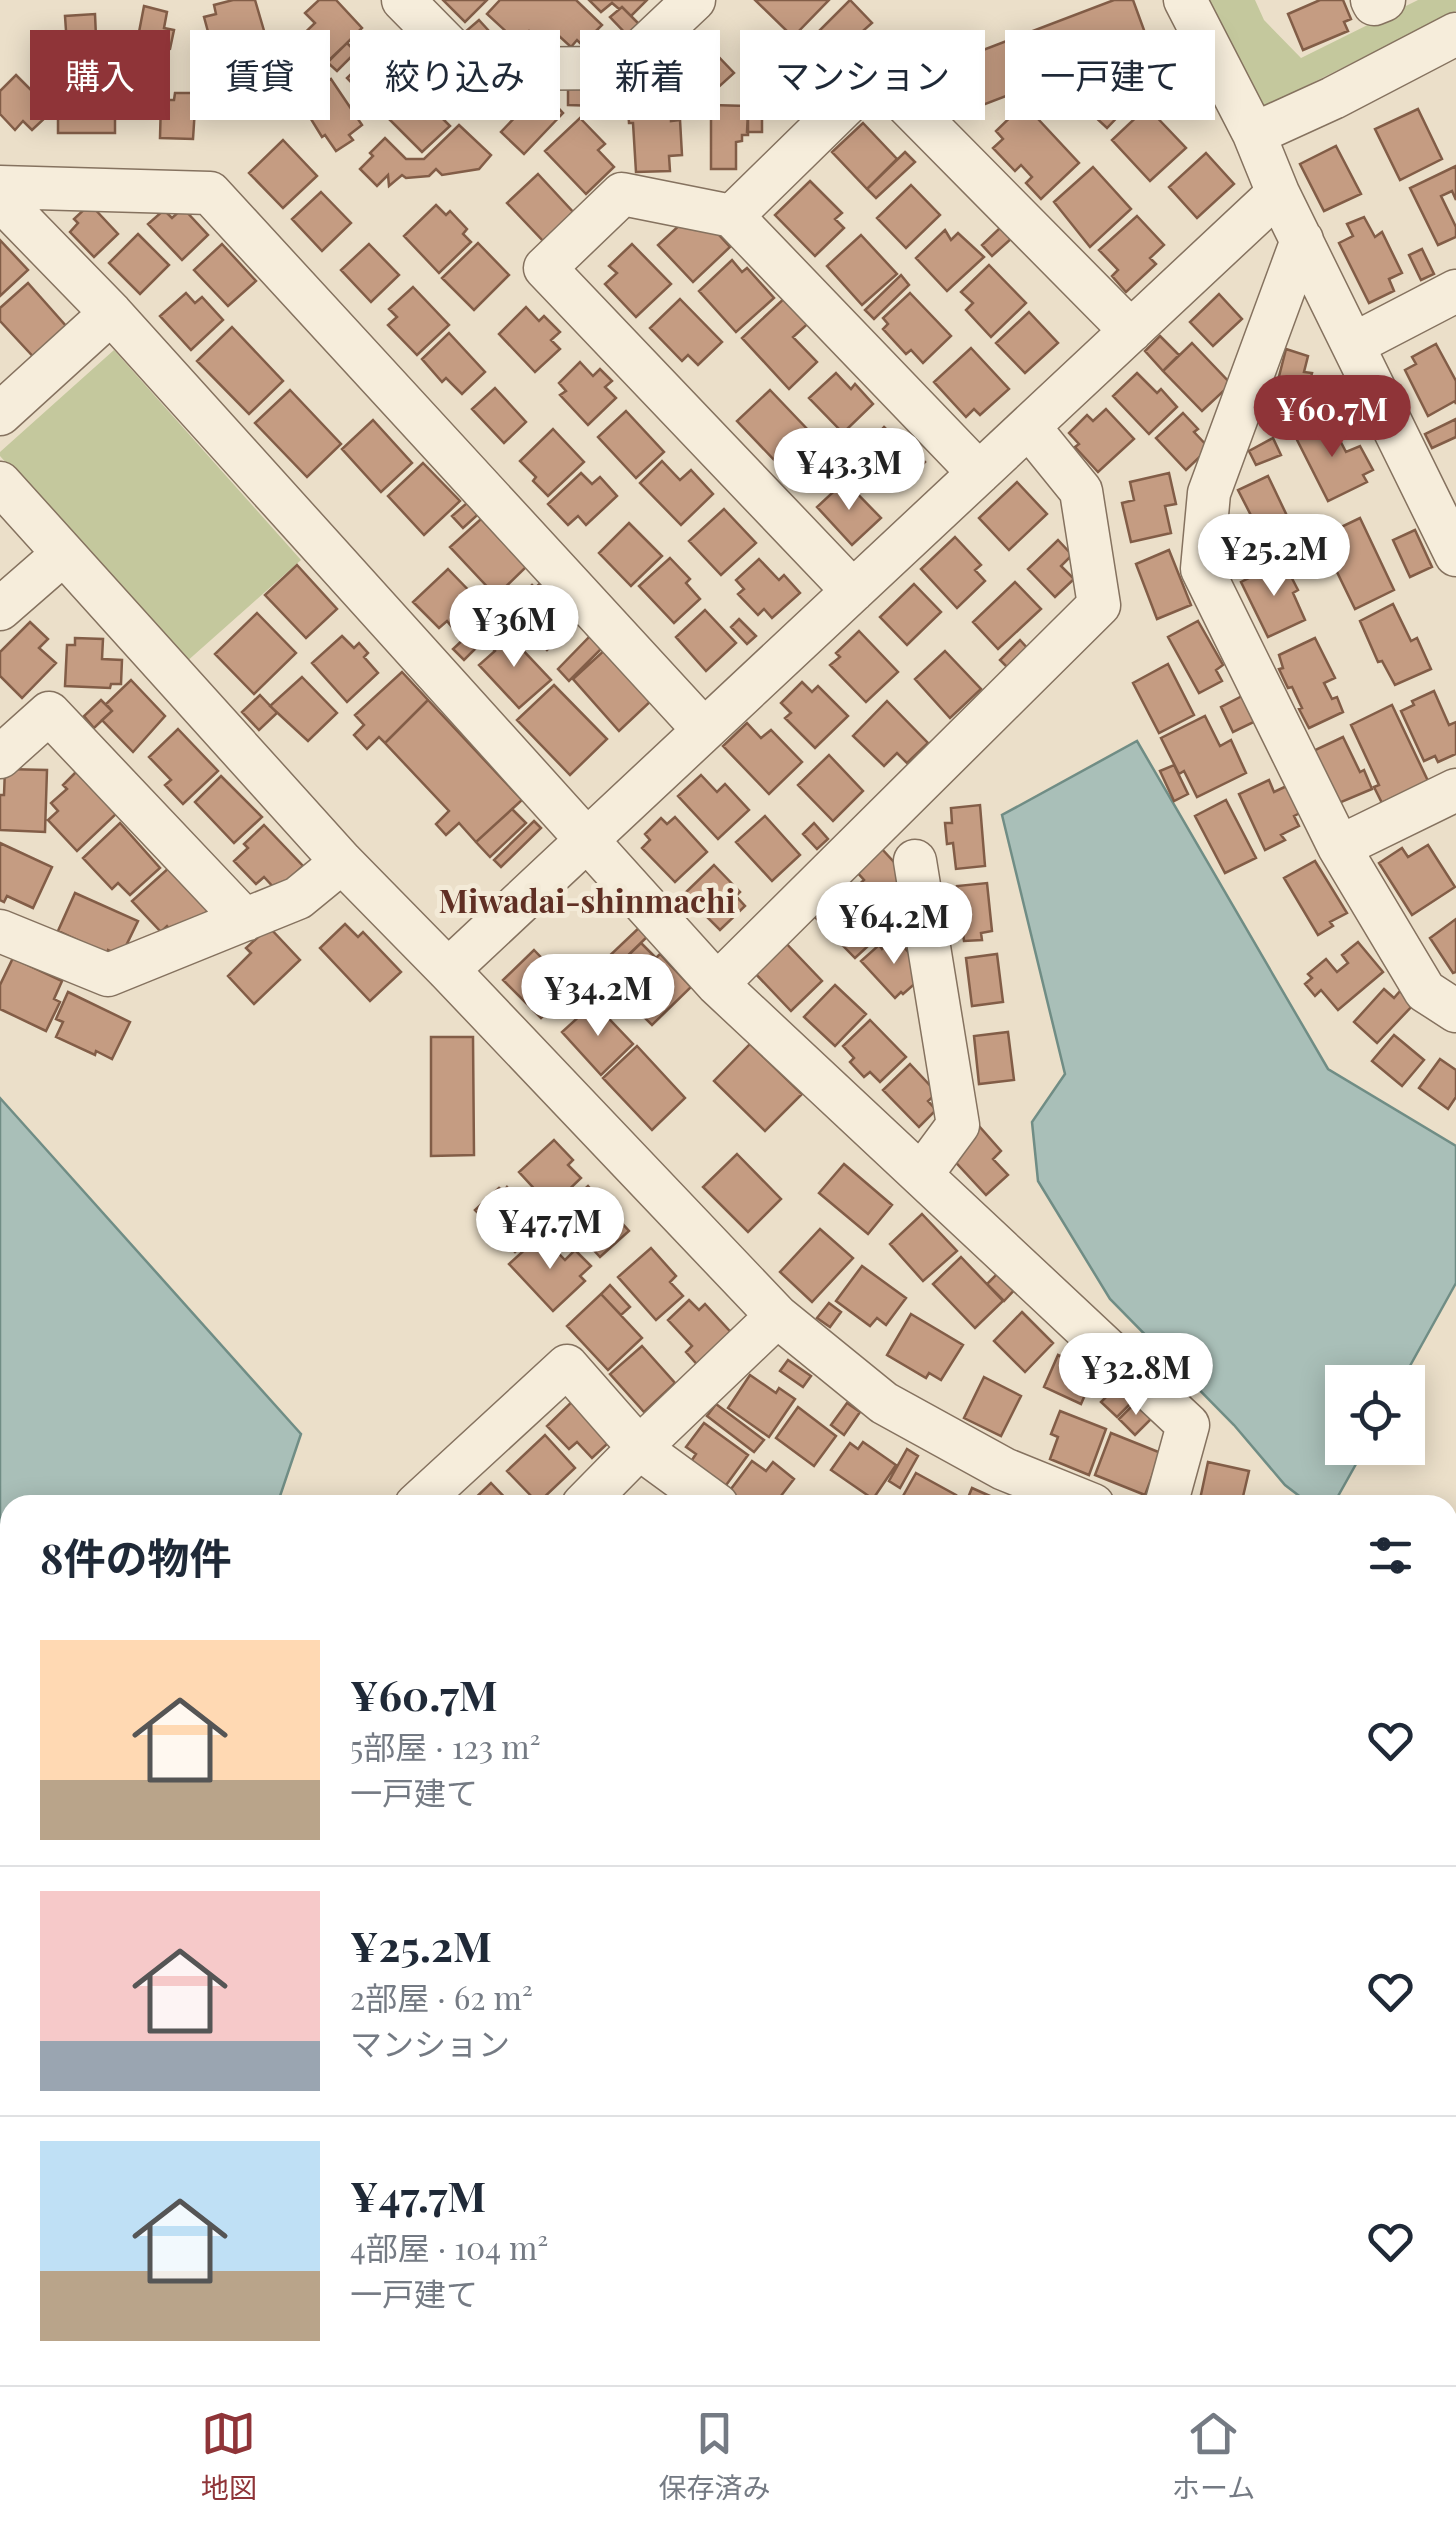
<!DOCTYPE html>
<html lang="ja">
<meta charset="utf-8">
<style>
body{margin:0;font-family:"Playfair Display","Noto Sans JP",serif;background:#f6f6f7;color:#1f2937;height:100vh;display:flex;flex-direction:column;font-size:38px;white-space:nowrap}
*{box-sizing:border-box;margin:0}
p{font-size:32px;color:#747a83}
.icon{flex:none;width:55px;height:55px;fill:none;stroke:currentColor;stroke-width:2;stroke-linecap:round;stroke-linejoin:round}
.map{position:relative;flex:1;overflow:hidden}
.side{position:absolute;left:0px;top:1495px;width:1458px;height:890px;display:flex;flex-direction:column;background:#fff;border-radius:30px 30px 0 0;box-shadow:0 5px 25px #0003}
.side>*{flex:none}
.guide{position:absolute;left:30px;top:30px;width:1398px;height:90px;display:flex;gap:20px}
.tools{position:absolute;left:1325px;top:1365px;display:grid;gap:20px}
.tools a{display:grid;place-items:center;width:100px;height:100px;border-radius:0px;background:#fff;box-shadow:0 5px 25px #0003;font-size:50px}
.price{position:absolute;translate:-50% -85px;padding:0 22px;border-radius:35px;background:#fff;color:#222;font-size:32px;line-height:65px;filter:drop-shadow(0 2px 5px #0008)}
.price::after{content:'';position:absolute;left:50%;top:60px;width:30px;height:22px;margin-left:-15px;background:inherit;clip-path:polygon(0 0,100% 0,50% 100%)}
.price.selected{background:#8f3438;color:#fff}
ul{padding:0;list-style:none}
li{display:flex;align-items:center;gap:30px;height:250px;padding:0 40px}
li+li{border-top:2px solid #e0e1e3}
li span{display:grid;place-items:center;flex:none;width:280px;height:200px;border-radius:0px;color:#555}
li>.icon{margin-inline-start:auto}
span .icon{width:120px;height:120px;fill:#fffc;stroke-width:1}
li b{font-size:42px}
h2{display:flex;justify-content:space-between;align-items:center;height:120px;padding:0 40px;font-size:42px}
.pill{padding:0 35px;border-radius:0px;background:#fff;box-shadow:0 5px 25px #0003;font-size:35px;line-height:90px}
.pill.selected{background:#8f3438;color:#fff}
.menu{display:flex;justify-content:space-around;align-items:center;height:140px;border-top:2px solid #e0e1e3;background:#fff;font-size:28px;color:#747a83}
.menu a{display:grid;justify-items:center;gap:5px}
.menu .selected{color:#8f3438}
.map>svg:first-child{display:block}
.green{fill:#c4c89d}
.water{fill:#a9bfb8;stroke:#708d85;stroke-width:2.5}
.building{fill:#c59c82;stroke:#825d47;stroke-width:2.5}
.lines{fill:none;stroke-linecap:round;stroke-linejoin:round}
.minor-casing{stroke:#85725f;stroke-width:45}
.minor{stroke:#f6eddb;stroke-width:42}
.rail-casing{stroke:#372b21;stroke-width:11}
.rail{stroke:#f3ead7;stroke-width:8;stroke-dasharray:22;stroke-linecap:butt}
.labels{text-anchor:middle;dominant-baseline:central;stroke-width:10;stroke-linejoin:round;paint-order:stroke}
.quarter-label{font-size:32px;font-weight:bold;fill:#602f24;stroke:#f3ead7}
</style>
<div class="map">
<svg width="1456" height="2385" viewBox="0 0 1456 2385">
<rect width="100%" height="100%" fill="#ebdfc9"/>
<path class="green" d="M1207 0H1255L1264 20 1301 58 1418 0H1456V11L1264 107Z
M114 350 301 560 185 663 0 456V452Z"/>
<path class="water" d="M1137 741 1328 1069 1456 1146V1283L1401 1382H1342V1448H1365L1333 1505H1311L1285 1485 1234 1425 1110 1299 1038 1181 1032 1122 1065 1074 1002 815Z
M0 1098 301 1434 277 1505H10V1531L0 1524Z"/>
<path class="building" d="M233 0H255L265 34 220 46 217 37 210 39 204 17 216 14 214 5Z
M319 0H336L362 28 309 81 297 69 301 66 287 50 315 23 305 13Z
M443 0H487L465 22Z
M500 0H576L602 25 582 45 577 40 571 47 558 35 549 45 541 38 539 41 529 31 522 38 516 33 512 37 487 14Z
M589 0H647L631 16 622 7 619 9 612 3 601 12Z
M755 0H829L793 37Z
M850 0 872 23 856 37 872 54 844 83 806 44Z
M1114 0H1133L1148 41 975 108 957 60Z
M1320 0H1343L1351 19 1344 22 1348 31 1303 50 1288 14Z
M144 6 167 12 164 28 174 30 170 49 159 55 150 53 149 61 134 58Z
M622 7 641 26 629 37 610 17Z
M95 14 96 37 116 36 118 67 98 69 68 60 65 16Z
M479 20 488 30 475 43 465 32Z
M694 31 734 73 702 102 664 59Z
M347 43 356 52 337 71 327 62Z
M375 51 398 73 392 79 400 87 377 109 347 78Z
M798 60 818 82 785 115 750 80 768 62Z
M1129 70 1147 86 1107 128 1093 115 1102 106 1098 102Z
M420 71 434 86 425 95 411 80Z
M16 75 46 105 41 110 47 116 32 130 23 121 15 130 0 114V91Z
M448 76 470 99 453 115 431 93Z
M331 79 362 125 349 135 353 140 336 151 325 135 322 137 303 106 313 99 309 92Z
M1181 79 1196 95 1187 105 1171 89Z
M641 84V99L612 107 610 86Z
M568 86 598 87V106L568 105Z
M175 93H196L193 139 160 138 161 100H174Z
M418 94 450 126 422 152 390 120Z
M537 94 546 103 550 99 563 113 524 154 501 132Z
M58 101 115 102V133H58Z
M1024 104 1079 163 1041 199 1026 183 1032 177 1021 165 1015 171 993 148 1003 139 996 131Z
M711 105 748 106V135H742V141L736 142V169H711Z
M671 107V121L680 120 682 155 669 156 670 171 636 172 633 123H629L628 109Z
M1147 107 1186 148 1150 181 1112 140Z
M1418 109 1442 159 1400 180 1375 129Z
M748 111H762V132H747Z
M580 118 605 144 598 150 614 167 586 194 545 151Z
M863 123 897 159 867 189 832 152Z
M459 125 491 155 479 169 442 175 436 169 429 176 406 178 402 175 389 186 388 175 377 186 360 169 373 156 370 153 385 138 406 159H424Z
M283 140 317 176 283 208 249 173Z
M1336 146 1361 194 1324 211 1300 164Z
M905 152 915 162 876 198 867 189Z
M1206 153 1234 184 1197 218 1169 187Z
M1456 166V200L1452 191 1441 196 1456 227V237L1438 245 1410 188Z
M1093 167 1131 209 1090 247 1054 202Z
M538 174 575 214 545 243 507 203Z
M810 181 842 213 835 219 844 228 815 256 775 215Z
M911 185 940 215 906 248 877 218Z
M321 192 351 223 322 251 292 219Z
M90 204 118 234 94 257 70 232 78 223 74 219Z
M436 205 446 215 450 211 467 229 463 234 471 242 439 273 404 236Z
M183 208 208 235 182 260 148 224 164 210 172 218Z
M696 210 730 247 693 282 658 245Z
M1137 216 1164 245 1150 258 1156 264 1126 292 1112 276 1118 270 1099 250Z
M1364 217 1375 237 1382 232 1402 273 1389 279 1394 291 1369 303 1339 243 1353 236 1347 224Z
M1001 227 1012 238 992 256 982 245Z
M945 230 951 240 958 233 984 257 947 291 916 258Z
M138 234 169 265 140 294 109 263Z
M861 235 897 274 862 305 827 266Z
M0 240 28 270 0 296Z
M478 243 509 275 474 310 442 278Z
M222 244 256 281 228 306 194 270Z
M369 244 399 275 371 302 341 270Z
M632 244 671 284 636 317 605 284 617 273 609 266Z
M1422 249 1434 274 1421 280 1409 255Z
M732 260 742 272 747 268 774 298 736 332 699 291Z
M989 265 1026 303 991 337 966 310 973 303 961 292Z
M901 275 909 285 874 319 865 310Z
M28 283 74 335 41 365 0 321V308Z
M413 287 449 325 417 355 388 325 397 317 389 309Z
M186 293 195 303 202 297 223 320 191 350 160 316Z
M910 293 951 336 923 363 911 350 906 354 883 329 888 324 883 318Z
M789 294 813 319 793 337 817 362 789 389 742 338Z
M1219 294 1242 319 1213 346 1190 322Z
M680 299 722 342 698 365 688 355 682 361 650 328Z
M526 307 539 321 544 316 560 332 551 340 560 349 535 372 499 334Z
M1029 312 1058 343 1025 373 996 343Z
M232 327 283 381 249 414 197 361Z
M449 333 485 372 462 394 446 378 442 382 422 359Z
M1160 336 1179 355 1163 371 1145 351Z
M1192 343 1231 384 1202 411 1163 371Z
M1436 344 1456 381V404L1455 401 1428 416 1405 370 1416 364 1412 357Z
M971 348 1009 389 980 415 974 409 966 417 934 382Z
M1286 349 1308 356 1304 372 1312 373 1303 405 1274 396Z
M580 362 593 376 600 369 612 381 605 387 616 398 588 425 560 395 566 391 559 383Z
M836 373 851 389 855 384 873 404 843 433 809 398Z
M1137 373 1157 393 1161 389 1177 407 1149 434 1113 396Z
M495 388 526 422 504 443 472 409Z
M290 390 341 444 307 477 255 423Z
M770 390 830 453 797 484 737 421Z
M1106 409 1134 439 1098 472 1075 447 1079 444 1069 433 1087 415 1093 421Z
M626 411 664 452 636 478 598 437Z
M1183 413 1198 429 1194 432 1209 448 1186 470 1156 438Z
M1318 417 1326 433 1334 429 1346 452 1360 446 1373 470 1363 475 1367 482 1328 501 1292 430Z
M1456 419V437L1432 448 1425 434Z
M373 420 412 463 381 492 342 449Z
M884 427 898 441 901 438 925 462 898 489 861 452Z
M553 429 584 462 548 496 533 481 536 477 520 461Z
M1273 438 1281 455 1256 465 1249 451Z
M662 461 680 480 691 470 713 494 681 525 640 483Z
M423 463 460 501 424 535 388 496Z
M581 473 592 484 600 477 617 496 586 525 578 516 568 525 548 504Z
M1169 473 1176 504 1165 506 1171 533 1131 542 1122 503 1134 500 1130 482Z
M1268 476 1289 520 1260 533 1238 490Z
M845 481 881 518 852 545 817 507Z
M1017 482 1047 514 1009 550 979 518Z
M474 497 484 509 463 528 452 516Z
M724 509 756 543 721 575 689 541Z
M1360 518 1394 590 1355 609 1320 537Z
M481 519 526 567 496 596 450 547Z
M629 523 662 556 631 586 599 553Z
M1415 530 1432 567 1410 577 1393 540Z
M955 537 981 565 975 570 985 581 957 608 921 569Z
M1058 540 1072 555 1061 566 1074 579 1055 597 1028 569Z
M1169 550 1191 605 1157 619 1136 564Z
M670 558 690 579 686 583 700 599 674 623 639 586Z
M759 559 779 580 784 575 800 593 772 618 764 609 758 615 738 594 744 589 736 580Z
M1283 561 1298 590 1293 593 1305 620 1268 637 1241 582Z
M297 565 337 609 306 638 265 595Z
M448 569 478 600 451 626 447 621 439 628 413 602Z
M543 581 579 619 547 650 507 609 532 585 535 588Z
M1015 582 1041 609 998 649 973 622Z
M914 584 941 612 907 645 880 617Z
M1393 604 1411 641 1417 638 1431 669 1395 685 1382 661 1378 662 1360 621Z
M705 610 736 643 706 671 676 637Z
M257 613 296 653 254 694 215 654Z
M739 619 756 636 747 644 731 627Z
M1198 621 1223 665 1216 670 1222 681 1199 693 1168 637Z
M30 622 48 639 39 648 56 663 22 698 0 676V652Z
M503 629 551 680 519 708 479 665 495 651 488 643Z
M859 631 898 672 866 702 830 665 840 657 836 653Z
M592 634 604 646 569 681 558 669Z
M468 635 479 645 464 660 453 649Z
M342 636 354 648 359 643 368 653 364 657 378 673 347 702 312 663Z
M75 638 103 639 102 659 122 660 121 684H111L110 688 65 686 67 645H75Z
M1315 638 1335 678 1324 683 1332 699 1337 697 1343 712 1309 728 1299 709 1302 708 1292 687 1288 688 1279 669 1283 668 1279 655Z
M1020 640 1029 650 1009 669 1000 660Z
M608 647 652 700 619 731 573 679Z
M945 651 981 689 950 718 915 679Z
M1168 664 1194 715 1159 733 1133 683Z
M402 672 428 700 385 743 379 737 367 749 354 735 364 725 355 715Z
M302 677 337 713 308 741 270 706Z
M131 680 165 716 133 752 102 720 112 711 106 704Z
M802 682 812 692 818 686 848 716 815 748 785 718 791 713 781 703Z
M554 685 607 739 570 775 517 720Z
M1434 691 1449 725 1456 722V754L1438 762 1435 756 1424 761 1401 711 1414 705 1412 701Z
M1246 694 1258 720 1233 732 1221 707Z
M260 695 277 713 259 730 242 712Z
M101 700 112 711 94 728 84 716Z
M428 700 522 800 476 842 459 823 446 835 436 824 449 811 385 743Z
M887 701 928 743 907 763 897 753 884 766 853 736Z
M1392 705 1428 781 1382 803 1374 787 1379 785 1351 725Z
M1205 716 1220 746 1231 740 1246 773 1197 797 1184 771 1179 774 1161 738Z
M747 723 761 738 771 730 802 762 769 794 723 746Z
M178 729 218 771 183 804 165 785 171 780 149 757Z
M1343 737 1360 772 1364 770 1372 789 1339 803 1313 751Z
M829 755 863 791 833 821 798 785Z
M1174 765 1188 794 1174 801 1160 771Z
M80 768 116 814 77 851 48 820 58 811 51 803 67 789 63 785Z
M5 769 47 770 45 832 0 830V795H4Z
M701 775 717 792 725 784 749 810 718 839 678 796Z
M221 776 262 817 234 843 195 802Z
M1269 780 1274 792 1291 784 1304 811 1294 816 1299 826 1281 835 1285 840 1265 850 1239 794Z
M1226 800 1256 858 1225 873 1195 816Z
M980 805 985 866 956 869 953 843 947 844 945 823H952L951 808Z
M512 809 526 823 490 857 476 842Z
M765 816 800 855 772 881 736 842Z
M675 817 707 852 675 882 642 848 650 840 645 834 661 818 667 824Z
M534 821 541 828 501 867 494 860Z
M120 823 160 868 130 895 118 883 112 889 83 858Z
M814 823 828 839 817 849 803 834Z
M264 825 303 866 277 891 264 877 256 884 234 861 248 848 244 844Z
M0 843 52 867 33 908 7 896 4 902 0 900Z
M1428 845 1455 887 1412 915 1379 863 1402 848 1408 857Z
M881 848 917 887 913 907 890 929 853 890 864 880 856 871Z
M1315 861 1347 913 1330 922 1333 926 1318 935 1284 878Z
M714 865 740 892 736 896 745 906 720 930 684 894Z
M171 866 210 909 178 939 167 926 161 932 132 901Z
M987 883 992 931 981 933 982 940 964 941 957 886Z
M75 893 138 921 121 956 108 950 107 954 58 931Z
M840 893 880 935 855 958 815 917Z
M1456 919V972L1453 973 1430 938Z
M345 924 358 937 363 932 401 972 370 1001 320 948Z
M642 925 651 933 613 970 604 961Z
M269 927 300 960 254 1004 228 976 251 953 246 948Z
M895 937 927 973 903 994 901 992 895 998 861 961 879 945 882 949Z
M782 939 822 981 791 1011 751 969Z
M1358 942 1383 972 1338 1010 1321 990 1315 996 1305 984 1312 978 1308 974 1326 959 1337 972 1348 963 1342 955Z
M641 943 656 958 660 954 691 987 652 1025 622 995 630 987 613 970Z
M534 950 571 988 541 1018 503 980Z
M997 954 1003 1002 972 1006 966 958Z
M13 958 62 981 54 999 60 1002 46 1031 0 1009V985Z
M600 961 613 975 601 986 588 972Z
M835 985 866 1014 835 1046 804 1017Z
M1384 989 1394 998 1400 991 1414 1004 1377 1043 1354 1022Z
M68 992 130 1022 112 1059 96 1051 95 1055 56 1037 63 1022 56 1019Z
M594 1003 633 1044 601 1075 562 1032Z
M870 1020 906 1057 880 1082 870 1072 864 1077 850 1062 854 1058 843 1046Z
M1008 1032 1014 1080 979 1084 974 1036Z
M1394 1035 1424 1060 1402 1086 1372 1061Z
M431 1037H473L474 1155 431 1156Z
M750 1044 802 1094 765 1131 714 1081Z
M637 1046 685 1098 652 1130 603 1078Z
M1440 1059 1456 1070V1097L1448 1109 1419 1088Z
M910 1064 937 1093 928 1101 936 1110 919 1127 883 1090Z
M979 1126 1001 1151 993 1159 1008 1175 986 1195 949 1155Z
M554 1140 573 1160 568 1165 581 1178 551 1207 519 1172Z
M737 1154 781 1199 748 1232 703 1187Z
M844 1164 892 1205 868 1234 819 1193Z
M588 1186 629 1231 600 1257 559 1212Z
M507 1187 530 1211 524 1217 537 1231 515 1252 475 1210 499 1188 503 1192Z
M922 1214 957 1251 923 1281 890 1244Z
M820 1229 853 1258 812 1302 780 1272Z
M541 1235 565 1260 575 1250 591 1266 580 1276 585 1281 553 1311 509 1264Z
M651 1248 676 1276 670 1282 683 1296 656 1320 618 1277Z
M961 1257 1003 1301 975 1328 933 1284Z
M862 1266 906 1298 886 1325 877 1318 870 1326 836 1301Z
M1004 1267 1021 1283 1004 1301 987 1284Z
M610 1285 630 1307 621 1315 601 1294Z
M601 1294 642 1338 608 1370 567 1326Z
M689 1300 699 1310 705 1304 737 1339 702 1370 686 1352 692 1346 668 1320Z
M829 1303 841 1312 830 1327 817 1318Z
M1022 1312 1053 1343 1025 1372 994 1341Z
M911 1314 963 1345 941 1380 929 1373 926 1378 887 1355Z
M642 1346 675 1383 644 1412 610 1374Z
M1058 1355 1095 1372 1081 1404 1044 1387Z
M788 1360 811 1376 803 1387 780 1371Z
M750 1375 776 1393 779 1388 795 1399 769 1437 728 1408Z
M984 1377 1021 1396 1001 1436 964 1418Z
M1120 1383 1135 1399 1117 1417 1101 1402Z
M582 1392 621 1431 592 1458 577 1442 569 1449 547 1426Z
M1136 1402 1152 1418 1135 1435 1119 1419Z
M847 1403 860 1412 844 1435 831 1425Z
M716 1404 764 1440 754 1452 707 1416Z
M798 1407 836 1436 814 1466 776 1438Z
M1060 1411 1106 1429 1089 1475 1050 1459 1058 1437 1051 1434Z
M704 1423 748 1455 724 1488 690 1463 696 1454 686 1447Z
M1111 1433 1161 1453 1145 1495 1095 1475Z
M545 1435 575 1468 538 1503 507 1471Z
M863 1442 896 1465 873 1499 831 1470 850 1443 858 1449Z
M907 1449 918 1456 900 1488 889 1481Z
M752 1461 766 1471 773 1462 794 1479 774 1505H744L728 1493Z
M1208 1462 1249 1471 1241 1505 1199 1504Z
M916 1473 956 1495 951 1505H898Z
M491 1483 512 1505H468Z
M972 1488 990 1496 986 1505H965Z
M1448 1620H1456V1658H1448Z
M1448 1677H1456V1723H1448Z
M1448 1799H1456V1838H1448Z
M1448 1986H1456V2030H1448Z"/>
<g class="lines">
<g class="minor-casing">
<path id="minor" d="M403 0 471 69 622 68 694 0
M1185 0 1254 134 1278 193 1456 555
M1372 0 1374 4 1384 0
M1254 134 1333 98 1456 34
M0 187 210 193 704 730
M0 199 111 313 717 984 1188 1425 1166 1505
M732 216 877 74 1131 331
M1302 240 1209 493 1202 569 1339 847 1425 991 1456 1011
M1354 344 1456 291
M0 414 111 313
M0 483 342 862 448 970 777 1316 884 1403 1004 1469 1093 1505
M853 591 545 268 622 194 732 216 979 473
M0 609 62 555
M0 757 49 713 245 920
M1339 847 1456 790
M915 861 958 1125 921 1175
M0 931 108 975 298 898 342 862
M448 970 1278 193
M717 984 1099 605 1081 491 1029 427
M416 1505 567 1366 639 1448 717 1505
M583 1505 639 1448 777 1316
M1448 1559H1456
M1448 1750H1456
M1448 1937H1456
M0 1958 10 1948"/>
</g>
<use href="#minor" class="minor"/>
<g class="rail-casing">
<path id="rail" d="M0 1645 10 1650
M1448 2114H1456"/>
</g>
<use href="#rail" class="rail"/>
</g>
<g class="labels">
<g class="quarter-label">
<text x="587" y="899">Miwadai-shinmachi</text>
</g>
</g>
</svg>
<div class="tools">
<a><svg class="icon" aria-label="locate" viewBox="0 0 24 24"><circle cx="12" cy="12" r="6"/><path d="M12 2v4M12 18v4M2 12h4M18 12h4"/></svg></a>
</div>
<b class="price selected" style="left:1332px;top:460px">¥60.7M</b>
<b class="price" style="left:849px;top:513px">¥43.3M</b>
<b class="price" style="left:1274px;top:599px">¥25.2M</b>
<b class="price" style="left:514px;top:670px">¥36M</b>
<b class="price" style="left:894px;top:967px">¥64.2M</b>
<b class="price" style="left:598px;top:1039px">¥34.2M</b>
<b class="price" style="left:550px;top:1272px">¥47.7M</b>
<b class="price" style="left:1136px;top:1418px">¥32.8M</b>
<div class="guide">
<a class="pill selected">購入</a>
<a class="pill">賃貸</a>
<a class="pill">絞り込み</a>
<a class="pill">新着</a>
<a class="pill">マンション</a>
<a class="pill">一戸建て</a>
</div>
<section class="side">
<h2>8件の物件<svg class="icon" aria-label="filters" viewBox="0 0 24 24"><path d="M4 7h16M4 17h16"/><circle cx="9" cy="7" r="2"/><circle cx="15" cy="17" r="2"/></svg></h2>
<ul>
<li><span style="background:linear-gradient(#ffd9b3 70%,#b9a48a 0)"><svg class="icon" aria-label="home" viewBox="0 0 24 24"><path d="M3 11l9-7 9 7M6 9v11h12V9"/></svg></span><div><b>¥60.7M</b><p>5部屋 · 123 m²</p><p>一戸建て</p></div><svg class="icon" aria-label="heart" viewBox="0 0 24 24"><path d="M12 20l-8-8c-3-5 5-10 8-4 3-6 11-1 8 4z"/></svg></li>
<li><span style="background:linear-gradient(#f6c9c9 75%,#9aa5b1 0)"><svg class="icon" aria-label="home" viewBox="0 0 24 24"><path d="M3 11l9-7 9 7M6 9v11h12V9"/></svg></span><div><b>¥25.2M</b><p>2部屋 · 62 m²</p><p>マンション</p></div><svg class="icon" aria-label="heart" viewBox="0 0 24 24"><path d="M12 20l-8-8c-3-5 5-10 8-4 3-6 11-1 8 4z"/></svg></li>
<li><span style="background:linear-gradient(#bfe0f5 65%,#b9a48a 0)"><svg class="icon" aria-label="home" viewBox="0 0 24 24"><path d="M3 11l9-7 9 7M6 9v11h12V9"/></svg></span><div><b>¥47.7M</b><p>4部屋 · 104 m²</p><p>一戸建て</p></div><svg class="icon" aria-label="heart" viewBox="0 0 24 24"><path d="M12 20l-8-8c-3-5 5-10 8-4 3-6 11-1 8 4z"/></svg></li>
</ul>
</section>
</div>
<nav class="menu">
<a class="selected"><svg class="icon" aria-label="map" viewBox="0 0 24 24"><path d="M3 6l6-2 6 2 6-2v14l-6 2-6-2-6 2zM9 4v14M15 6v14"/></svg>地図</a>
<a><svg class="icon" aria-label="saved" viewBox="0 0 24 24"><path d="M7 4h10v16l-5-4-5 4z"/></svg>保存済み</a>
<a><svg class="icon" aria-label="home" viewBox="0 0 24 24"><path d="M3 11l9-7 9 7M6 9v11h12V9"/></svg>ホーム</a>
</nav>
